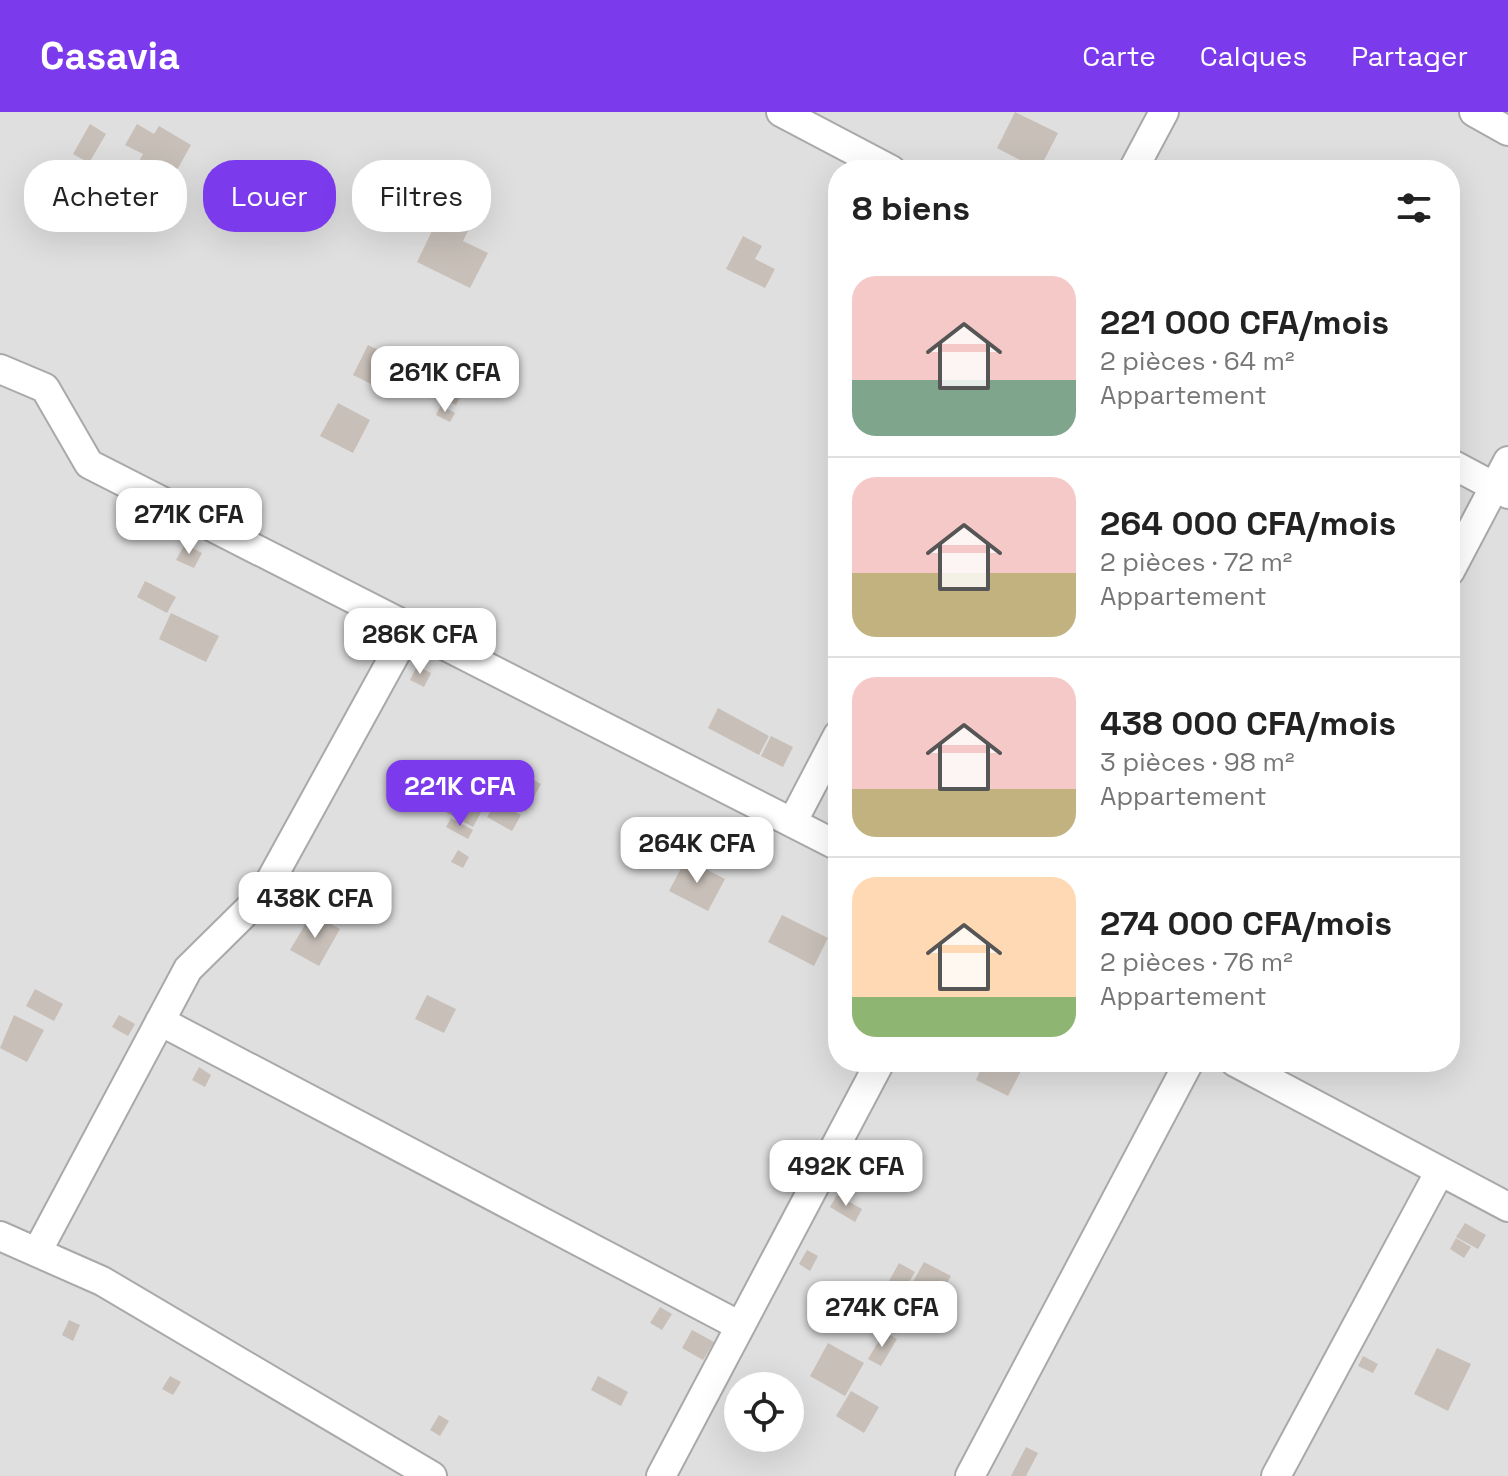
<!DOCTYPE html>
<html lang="fr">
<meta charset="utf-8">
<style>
body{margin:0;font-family:"Space Grotesk",sans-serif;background:#f6f6f6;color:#222;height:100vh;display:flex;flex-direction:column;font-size:30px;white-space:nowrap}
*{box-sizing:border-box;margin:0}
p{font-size:26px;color:#767676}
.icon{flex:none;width:44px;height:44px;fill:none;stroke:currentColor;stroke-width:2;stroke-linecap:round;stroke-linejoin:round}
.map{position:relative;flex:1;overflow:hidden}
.sheet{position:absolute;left:828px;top:48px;width:632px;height:912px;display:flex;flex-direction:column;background:#fff;border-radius:32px;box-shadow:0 8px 32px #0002}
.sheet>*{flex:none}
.top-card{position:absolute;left:24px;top:48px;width:684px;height:72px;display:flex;gap:16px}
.tools{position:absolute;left:724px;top:1260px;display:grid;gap:16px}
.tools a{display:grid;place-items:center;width:80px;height:80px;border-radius:50%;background:#fff;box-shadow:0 8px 32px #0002;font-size:40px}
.price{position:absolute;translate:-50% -68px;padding:0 18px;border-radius:16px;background:#fff;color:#222;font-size:26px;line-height:52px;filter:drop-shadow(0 2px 4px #0008)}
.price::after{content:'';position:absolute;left:50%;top:48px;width:24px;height:18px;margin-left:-12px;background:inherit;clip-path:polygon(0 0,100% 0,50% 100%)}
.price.active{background:#7c3aed;color:#fff}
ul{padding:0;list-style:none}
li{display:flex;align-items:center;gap:24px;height:200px;padding:0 24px}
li+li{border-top:2px solid #e0e0e0}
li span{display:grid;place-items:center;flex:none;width:224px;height:160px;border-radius:24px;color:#555}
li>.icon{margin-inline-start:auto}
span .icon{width:96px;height:96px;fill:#fffc;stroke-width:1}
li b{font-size:34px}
h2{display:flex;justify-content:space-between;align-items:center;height:96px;padding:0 24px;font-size:34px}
.chip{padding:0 28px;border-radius:32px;background:#fff;box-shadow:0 8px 32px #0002;font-size:28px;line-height:72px}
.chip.active{background:#7c3aed;color:#fff}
header{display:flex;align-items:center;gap:48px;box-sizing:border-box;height:112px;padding:0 40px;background:#7c3aed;color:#fff}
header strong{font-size:38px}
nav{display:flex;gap:44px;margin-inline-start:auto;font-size:28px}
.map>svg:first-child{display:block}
.residential{fill:#e0dfdf;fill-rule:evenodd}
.building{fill:#c7bfb8}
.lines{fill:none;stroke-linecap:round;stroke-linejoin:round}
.minor-casing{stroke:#a9a9a9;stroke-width:32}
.minor{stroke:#fff;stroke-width:28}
</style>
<header>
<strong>Casavia</strong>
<nav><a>Carte</a><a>Calques</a><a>Partager</a></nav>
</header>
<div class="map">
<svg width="1508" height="1364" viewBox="0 0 1508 1364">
<rect width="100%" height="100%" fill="#f2efe9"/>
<path class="residential" d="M0 0H1508V1364H0ZM838 58H1450V950H838ZM738 1274H790V1326H738Z"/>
<path class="building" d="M1015 0 1058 21 1039 58 997 36Z
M90 12 106 22 89 51 73 42Z
M137 12 154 22 159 14 191 33 168 74 135 57 143 42 125 33Z
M448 86 477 101 463 129 488 141 470 176 417 150Z
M743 124 762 134 755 147 775 157 765 176 726 157Z
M368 233 418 258 410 273 399 267 391 282 353 263Z
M445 274 462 282 456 293 439 285Z
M338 291 370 308 353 341 320 324Z
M441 293 455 301 450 310 436 303Z
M185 432 202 441 194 456 176 448Z
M145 469 176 485 167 501 137 485Z
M171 501 219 524 206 550 159 527Z
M417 554 431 561 424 575 410 568Z
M718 596 769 624 759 643 708 616Z
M771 624 793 635 783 655 761 644Z
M509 654 541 672 526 699 494 682Z
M449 665 489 686 473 715 433 693Z
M496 690 521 703 512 719 487 705Z
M451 706 473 718 468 727 446 715Z
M458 738 469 745 463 756 451 750Z
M686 747 725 767 708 799 669 779Z
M312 801 340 817 319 854 290 838Z
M782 803 828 826 814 854 768 830Z
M35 877 63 892 54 909 26 894Z
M427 883 456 897 444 921 415 907Z
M14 903 44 918 27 950 0 936Z
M119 903 135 912 128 924 112 915Z
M984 950H1013L1023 955 1008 984 976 968Z
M199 955 211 963 205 975 192 968Z
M837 1083 862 1097 855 1110 830 1095Z
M1465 1111 1486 1123 1478 1137 1456 1125Z
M1456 1126 1471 1135 1464 1146 1450 1137Z
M807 1138 818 1144 810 1159 799 1152Z
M924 1150 951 1164 936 1190 910 1175Z
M899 1151 915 1160 899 1186 884 1178Z
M660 1195 672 1202 662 1218 650 1211Z
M69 1208 80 1213 73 1229 62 1223Z
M692 1218 714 1230 703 1248 682 1236Z
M884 1220 897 1227 881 1254 868 1247Z
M828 1231 864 1251 845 1284 810 1264Z
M1437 1236 1471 1252 1448 1299 1414 1282Z
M1363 1244 1378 1252 1373 1261 1358 1254Z
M170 1264 181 1270 173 1283 162 1277Z
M598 1264 628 1280 621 1294 591 1278Z
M851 1279 879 1295 864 1321 836 1304Z
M439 1303 449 1309 440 1324 430 1318Z
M1026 1335 1038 1341 1026 1364H1011Z"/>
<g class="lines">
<g class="minor-casing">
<path id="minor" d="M781 0 891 58
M1474 0 1508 19
M1133 58 1164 0
M0 257 45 276 89 352 838 734
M1450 351 1508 382
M1450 459 1508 349
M793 709 838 623
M160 909 740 1214
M1235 950 1508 1095
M0 1124 102 1169 432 1364
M37 1140 188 857 262 784 409 517
M661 1364 880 950
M970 1364 1189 950
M1276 1364 1440 1059"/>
</g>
<use href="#minor" class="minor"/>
</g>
</svg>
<div class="tools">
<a><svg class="icon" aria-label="locate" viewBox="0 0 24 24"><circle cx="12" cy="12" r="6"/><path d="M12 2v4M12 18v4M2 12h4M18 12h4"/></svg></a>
</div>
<b class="price" style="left:445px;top:302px">261K CFA</b>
<b class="price" style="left:189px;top:444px">271K CFA</b>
<b class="price" style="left:420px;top:564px">286K CFA</b>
<b class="price active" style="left:460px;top:716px">221K CFA</b>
<b class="price" style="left:697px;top:773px">264K CFA</b>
<b class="price" style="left:315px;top:828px">438K CFA</b>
<b class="price" style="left:846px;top:1096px">492K CFA</b>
<b class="price" style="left:882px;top:1237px">274K CFA</b>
<div class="top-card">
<a class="chip">Acheter</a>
<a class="chip active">Louer</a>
<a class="chip">Filtres</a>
</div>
<section class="sheet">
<h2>8 biens<svg class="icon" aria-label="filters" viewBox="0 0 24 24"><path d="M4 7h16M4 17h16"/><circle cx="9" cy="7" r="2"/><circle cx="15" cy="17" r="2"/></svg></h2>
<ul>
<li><span style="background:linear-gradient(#f6c9c9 65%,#7fa58c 0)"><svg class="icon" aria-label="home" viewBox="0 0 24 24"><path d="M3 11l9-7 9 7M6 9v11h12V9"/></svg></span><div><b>221 000 CFA/mois</b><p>2 pièces · 64 m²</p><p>Appartement</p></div></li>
<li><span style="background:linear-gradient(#f6c9c9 60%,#c2b280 0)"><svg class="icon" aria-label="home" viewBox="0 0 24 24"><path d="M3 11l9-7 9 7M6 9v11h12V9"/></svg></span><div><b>264 000 CFA/mois</b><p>2 pièces · 72 m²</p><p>Appartement</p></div></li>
<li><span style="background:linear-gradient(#f6c9c9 70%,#c2b280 0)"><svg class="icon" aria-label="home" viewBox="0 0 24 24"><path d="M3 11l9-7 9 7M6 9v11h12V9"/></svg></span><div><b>438 000 CFA/mois</b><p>3 pièces · 98 m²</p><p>Appartement</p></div></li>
<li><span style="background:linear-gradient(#ffd9b3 75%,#8fb573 0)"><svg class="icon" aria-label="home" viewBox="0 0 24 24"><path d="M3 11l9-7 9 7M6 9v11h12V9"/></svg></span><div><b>274 000 CFA/mois</b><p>2 pièces · 76 m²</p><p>Appartement</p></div></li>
</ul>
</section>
</div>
